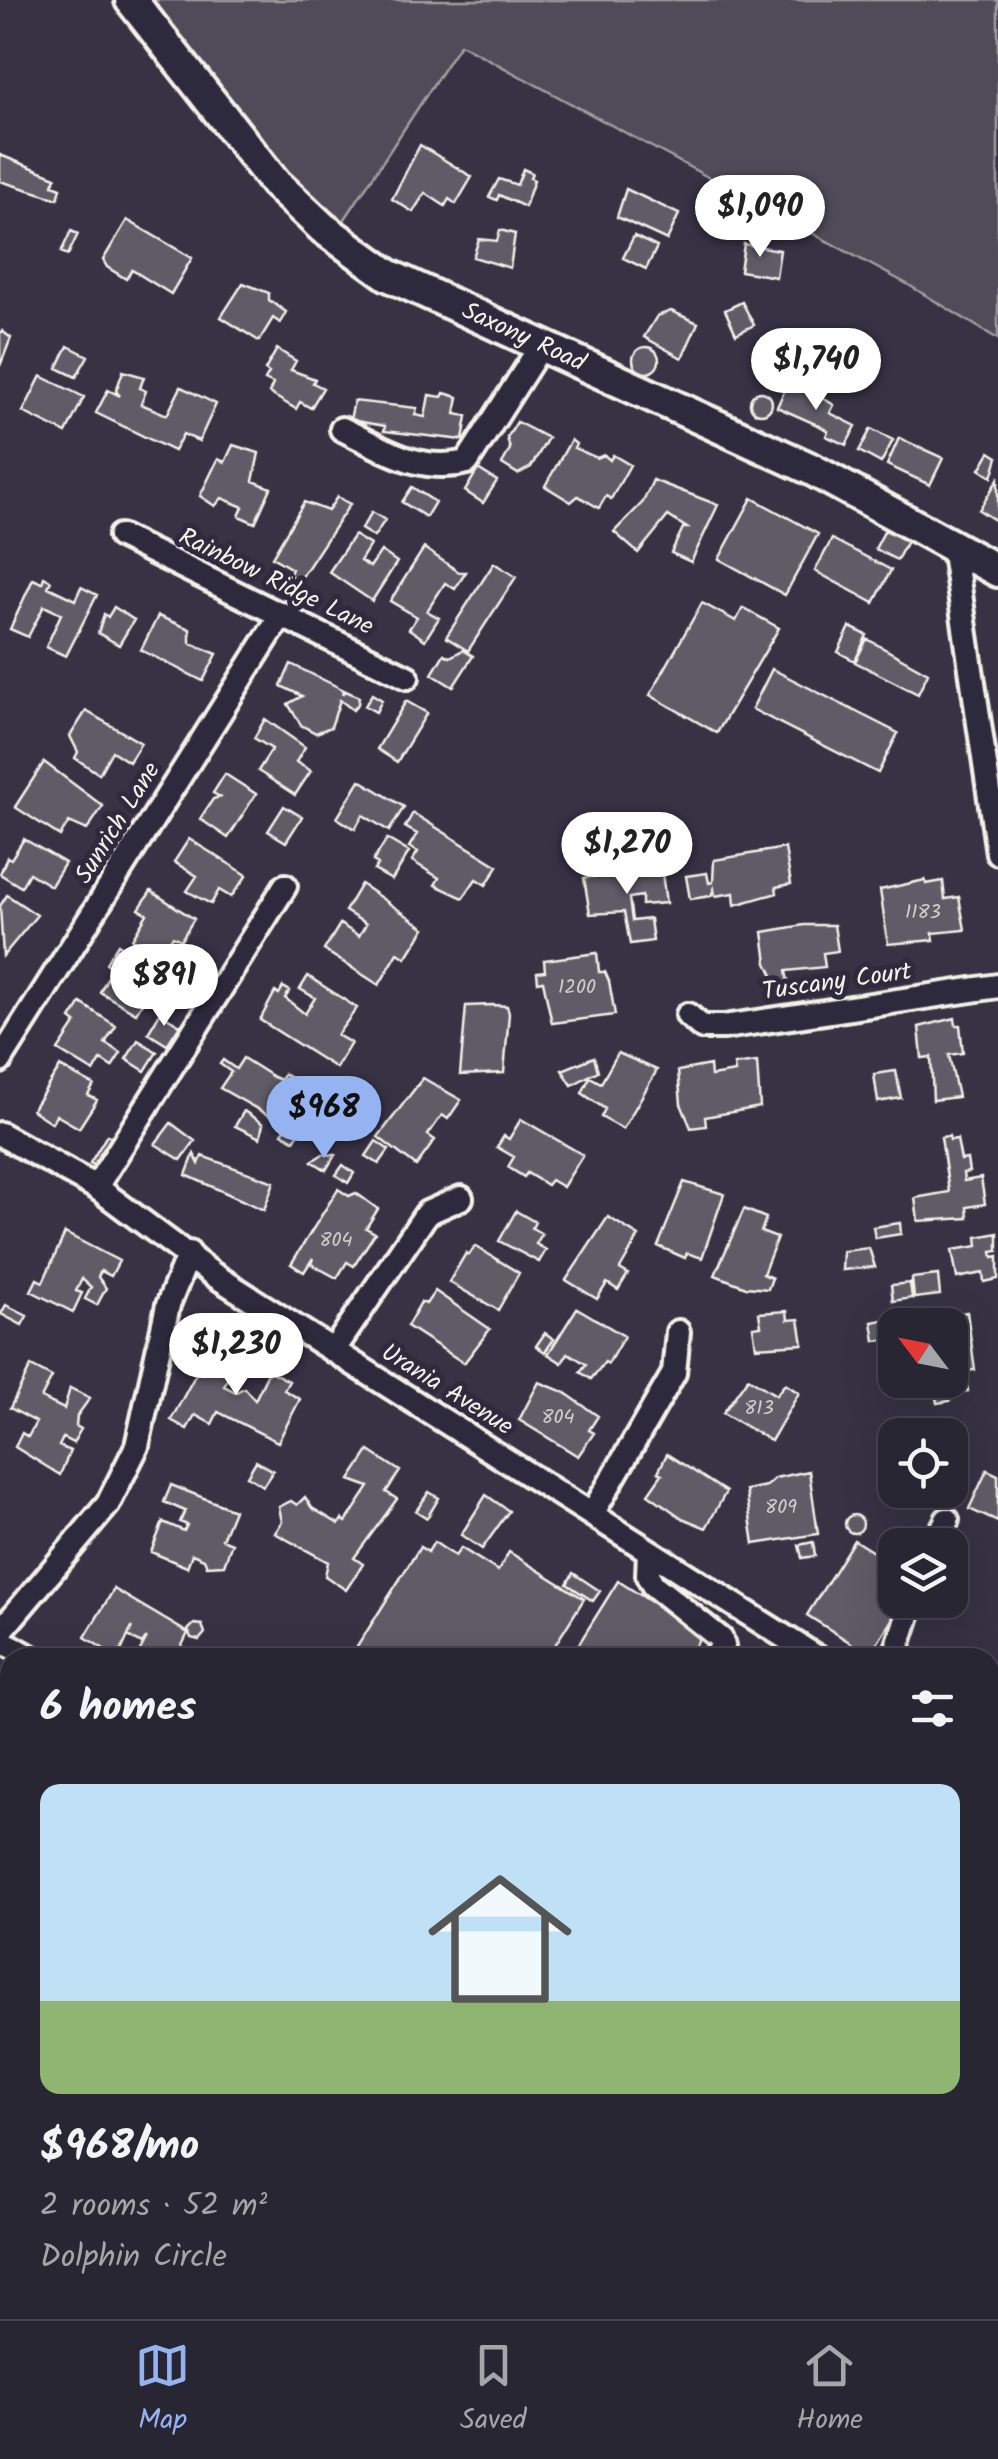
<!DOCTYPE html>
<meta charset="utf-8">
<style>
body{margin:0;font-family:Kalam,sans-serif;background:#312e3b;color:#f1f3f6;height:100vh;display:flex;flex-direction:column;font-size:38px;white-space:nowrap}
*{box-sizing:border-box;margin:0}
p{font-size:32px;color:#a5a5ac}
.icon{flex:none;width:55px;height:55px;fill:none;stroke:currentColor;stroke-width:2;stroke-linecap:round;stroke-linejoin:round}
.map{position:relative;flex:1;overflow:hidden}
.drawer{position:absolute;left:0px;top:1648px;width:1000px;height:672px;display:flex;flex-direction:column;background:#292633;border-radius:30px 30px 0 0;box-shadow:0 10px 40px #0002,0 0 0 2px #45434e}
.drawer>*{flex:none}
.needle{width:65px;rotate:302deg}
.buttons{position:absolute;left:878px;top:1308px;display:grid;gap:20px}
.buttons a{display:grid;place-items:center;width:90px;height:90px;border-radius:20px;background:#292633;box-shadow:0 10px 40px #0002,0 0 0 2px #45434e;font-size:50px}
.price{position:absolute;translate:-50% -85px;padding:0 22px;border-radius:35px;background:#fff;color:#222;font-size:32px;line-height:65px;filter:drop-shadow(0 2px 5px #0008)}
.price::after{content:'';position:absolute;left:50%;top:60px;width:30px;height:22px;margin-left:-15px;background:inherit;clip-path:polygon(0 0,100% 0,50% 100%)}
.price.current{background:#95b2f1;color:#111}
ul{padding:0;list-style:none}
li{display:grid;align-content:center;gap:20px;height:530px;padding:0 40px}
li+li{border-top:2px solid #45434e}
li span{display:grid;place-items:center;height:310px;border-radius:20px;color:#555}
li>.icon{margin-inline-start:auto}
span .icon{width:180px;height:180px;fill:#fffc;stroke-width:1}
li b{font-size:42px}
h2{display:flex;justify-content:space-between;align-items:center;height:120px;padding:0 40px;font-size:42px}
.dock{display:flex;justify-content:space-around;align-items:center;height:140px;border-top:2px solid #45434e;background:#292633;font-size:28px;color:#a5a5ac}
.dock a{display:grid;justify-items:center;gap:5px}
.dock .current{color:#95b2f1}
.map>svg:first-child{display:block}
.green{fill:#504b59;stroke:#a29ea0;stroke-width:2.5}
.building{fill:#5f5c67;stroke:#f4f1e8;stroke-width:2.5}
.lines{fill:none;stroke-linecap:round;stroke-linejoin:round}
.minor-casing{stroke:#f4f1e8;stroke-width:30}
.major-casing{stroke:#f4f1e8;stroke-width:38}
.minor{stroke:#2f2a3d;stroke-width:22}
.major{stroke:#2f2a3d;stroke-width:30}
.labels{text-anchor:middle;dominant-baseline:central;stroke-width:10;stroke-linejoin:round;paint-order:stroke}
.number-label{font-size:20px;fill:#cfccc8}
.street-label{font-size:25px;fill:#f4f1e8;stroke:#2f2a3d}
</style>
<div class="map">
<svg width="998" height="2319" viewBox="0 0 998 2319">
<rect width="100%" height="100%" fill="#373244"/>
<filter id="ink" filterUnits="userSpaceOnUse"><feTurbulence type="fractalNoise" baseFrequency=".01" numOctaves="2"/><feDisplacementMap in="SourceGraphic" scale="20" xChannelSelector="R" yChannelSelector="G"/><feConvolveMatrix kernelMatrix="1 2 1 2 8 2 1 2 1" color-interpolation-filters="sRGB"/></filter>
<g filter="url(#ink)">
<path class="green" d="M140 0H998V339L907 284 460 44 341 225 319 212 226 108Z"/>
<path class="building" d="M420 145 472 177 456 204 449 199 445 206 425 193 413 212 392 199Z
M0 155 56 177 53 185 61 188 58 199 0 181Z
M523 169 532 173 530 178 534 180 525 207 499 195 497 200 489 197 499 179 517 185Z
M626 189 679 214 667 240 617 217Z
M127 220 192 258 171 294 132 270 126 279 107 267 103 260Z
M500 230 515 234 510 268 473 257 479 239 497 241Z
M71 231 78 234 68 255 61 252Z
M634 236 657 247 646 269 623 258Z
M744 244 780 250 776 277 740 271Z
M243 283 269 293V300L286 312 280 323 273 318 259 341 221 317Z
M742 302 754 325 736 334 725 310Z
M671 311 698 323 682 358 644 337 657 316Z
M2 331 11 338 0 366V333Z
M68 346 88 356 76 377 57 368Z
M633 360a13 13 0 1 1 26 0a13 13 0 1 1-26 0Z
M277 349 296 361 291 370 315 379 313 383 323 388 311 408 300 402 296 409 269 393 273 384 265 380 269 373 265 370Z
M123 371 144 377 140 388 146 391 141 404 167 415 181 387 216 404 199 441 183 434 174 451 96 413 108 390 120 396 116 391Z
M41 376 84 397 66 433 23 412Z
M787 385 814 393 834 405 830 413 856 426 846 445 826 436 828 431 820 426 777 407Z
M750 403a11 11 0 1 1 22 0a11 11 0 1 1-22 0Z
M444 393 458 397 455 414 467 416 463 440 384 431 385 426 350 420 354 401 417 408 415 415 425 417 429 395 442 397Z
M517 422 548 438 531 467 518 474 502 464 510 449 507 438Z
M871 429 893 440 881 463 859 451Z
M899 438 943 458 930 485 887 465Z
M571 440 576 444 574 448 597 458 604 455 610 460 613 455 630 465 611 499 606 496 599 508 578 496 571 502 545 486Z
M233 445 259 453 253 481 271 488 255 523 239 516 243 507 222 498 215 506 200 496 218 459 225 462Z
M990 452 998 457 992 477 980 469Z
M478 469 497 481 483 503 465 491Z
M998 479V522L979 510Z
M653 480 718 505 691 562 671 553 683 528H687L668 516 638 553 614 532 643 502Z
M412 487 435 502 426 517 402 502Z
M337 497 350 504 299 581 289 575 292 569 272 557 304 502 328 511Z
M752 498 818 534 785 595 719 559Z
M372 512 385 520 374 537 361 529Z
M885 530 907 541 897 560 875 549Z
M354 535 370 545 360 561 370 567 381 551 397 562 372 601 329 572Z
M832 539 891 570 874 603 815 571Z
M424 548 459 572H466L455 589 445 583 427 611 439 618 425 640 409 629 417 617 390 601Z
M494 563 516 577 468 651 446 637Z
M44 577 51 581 48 587 75 600 81 587 97 595 66 656 46 647 61 614 44 606 28 637 10 629 33 579 42 583Z
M702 603 736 621 743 608 779 628 717 733 650 695Z
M114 607 134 620 119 645 98 633 104 614 108 617Z
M158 616 190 629V643L217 654 203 681 141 650Z
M850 627 867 635 855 661 838 652Z
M867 639 928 673 918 694 855 662Z
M463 650 473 656 453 687 432 674 444 654 450 657Z
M291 664 344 690 342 694 346 691 359 697 358 704 353 710 340 700 331 727 316 733 301 725 288 704 302 696 281 686Z
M772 669 898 733 878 773 752 709Z
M372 694 382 700 376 712 365 706Z
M406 701 427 713 397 762 377 749Z
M86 711 141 743 129 762 112 751 99 774 75 758 78 752 70 736Z
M265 719 305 747 296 762 311 771 295 795 258 771 272 749 254 738Z
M44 762 103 806 87 830 69 822 60 836 15 807Z
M225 774 256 794 228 838 200 819 213 799 220 797 213 793Z
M360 780 404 807 389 831 363 815 355 829 337 818Z
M284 806 302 817 286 842 268 831Z
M413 813 498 866 486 885 476 879 463 898 435 885 439 878 412 861 418 852 409 847 417 834 405 827Z
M24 839 65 863 51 886 29 873 21 887 0 874 7 857 11 859Z
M189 839 247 875 231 897 219 890 211 904 187 891 197 876 174 862Z
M387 839 409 852 392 880 374 870 378 864 373 861Z
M785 848 791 884 776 887 777 893 735 905 734 893 715 896 714 889 711 896 690 899 686 876 707 873 709 883 713 882 714 860Z
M661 865 666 903 642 905V896L629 898 632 921 650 919 653 941 630 944 624 912 590 914 584 878Z
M925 880 926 884 943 881 945 899 959 897 965 930 933 933 934 940 888 944 880 890Z
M361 884 425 928 406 958 398 953 379 985 324 950 340 924 359 936 366 924 345 911Z
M151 891 194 919 181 940 173 936 160 956 132 939 147 914 139 909Z
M7 895 37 915 3 956 0 906Z
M804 925H834L838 951 823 953 825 967 786 971 788 982 777 984 767 963 763 932Z
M118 944 161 972 136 1013 100 992 113 967 106 963Z
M597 953 599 972H605L609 981 615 1015 552 1023 543 981 538 982 537 972 545 971 544 960Z
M308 976 357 1008 337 1035 351 1043 336 1068 260 1020 275 992 279 994 283 987 290 991 285 998 305 1014 315 998 300 989Z
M81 1003 116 1026 105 1043 121 1053 112 1067 101 1060 94 1072 58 1050 76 1023 71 1019Z
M492 1005 507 1006 509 1013 504 1073 460 1075 466 1006Z
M160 1013 180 1025 167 1045 148 1033Z
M955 1018 956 1025H960L963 1053 949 1055 958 1097 933 1100 931 1057 922 1058 919 1027Z
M138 1040 157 1052 145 1071 126 1059Z
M618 1053 657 1070 623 1129 601 1117 605 1109 582 1093 590 1077 601 1083Z
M594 1057 598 1071 572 1085 562 1070Z
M243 1058 273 1077 280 1080 284 1074 312 1092 309 1097 324 1107 311 1133H299L294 1140 282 1133 287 1126 220 1088 231 1072 220 1064 223 1060 236 1069Z
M757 1062 760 1107 705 1117 706 1126 691 1128 681 1104 678 1071 710 1065 711 1076 735 1072 734 1065Z
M60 1067 94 1085 88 1095 97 1100 79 1128 56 1115 52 1123 32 1110Z
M896 1071 901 1098 878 1102 874 1074Z
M423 1078 461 1100 448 1119 442 1115 428 1135 435 1140 416 1166 378 1137Z
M244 1111 263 1124 260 1138 235 1126Z
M521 1119 583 1155 563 1187 551 1180 547 1185 527 1173 524 1177 508 1167 514 1157 497 1147 504 1136 509 1139Z
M171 1123 195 1141 181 1160 155 1144Z
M107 1135 114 1139 96 1167 90 1163Z
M949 1136 950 1140 957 1139 961 1160 967 1159 969 1172 963 1173 964 1181 981 1178 985 1204 967 1207 968 1218 918 1221 915 1198 949 1192 941 1137Z
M376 1141 389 1150 379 1164 366 1156Z
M194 1154 199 1164 202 1156 274 1182 264 1210 186 1175Z
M323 1154 335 1155 326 1170 312 1161Z
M343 1165 354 1173 348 1183 336 1175Z
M684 1182 724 1194 702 1258 687 1253 685 1258 658 1246Z
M338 1189 349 1196 356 1193 378 1209 366 1228 375 1233 354 1266 347 1262 337 1278 311 1264 313 1258 304 1272 291 1264Z
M744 1209 766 1218 761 1232 777 1238 763 1274 772 1278 768 1289 746 1287 715 1275Z
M516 1211 535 1222 532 1228 542 1234 536 1244 546 1250 539 1262 499 1241Z
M608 1217 639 1236 620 1269 628 1274 618 1290 607 1283 597 1299 566 1280Z
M900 1223 901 1234 875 1238 873 1227Z
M65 1233 119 1261 111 1276 101 1271 98 1277 106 1288 97 1305 85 1299 91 1287 82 1279 76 1291 82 1293 73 1312 31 1291 37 1279 43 1282Z
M998 1233V1251L992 1252 993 1257 998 1256V1279L984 1282 983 1273 957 1278 952 1250 978 1246 977 1237Z
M475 1246 519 1273 498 1310 449 1282 466 1253 469 1255Z
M869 1248 875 1267 842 1270 843 1251Z
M938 1275 940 1295 914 1298 912 1278Z
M910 1283 912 1298 893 1301 891 1285Z
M435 1291 490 1329 464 1363 407 1326 421 1302 426 1304Z
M6 1305 27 1316 22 1325 1 1314Z
M577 1308 624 1336 608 1364 605 1362 591 1379 580 1372 586 1364 568 1353 562 1363 548 1354Z
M787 1311 788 1320 799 1319 803 1344 756 1347 753 1327 761 1326 759 1313Z
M967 1312 975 1370 965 1371 968 1391 950 1392V1401L937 1403 933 1380H950V1325H936L952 1323 951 1315Z
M893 1318 895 1338 875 1341 872 1322Z
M545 1333 554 1339 545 1352 536 1346Z
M206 1345 237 1358 224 1386 236 1392 244 1388 255 1400 269 1371 289 1381 284 1390 300 1399 278 1442 218 1412 212 1424 195 1415 187 1429 171 1420 205 1357 201 1355Z
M31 1366 52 1377 41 1398 64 1409 70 1388 90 1398 77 1416 76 1426 81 1429 73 1443 63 1438 59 1446 70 1451 60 1475 15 1447 22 1433 28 1437 36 1422 10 1408Z
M748 1378 776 1395 785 1384 799 1393 771 1441 723 1413Z
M539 1382 564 1392 598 1416 589 1430 594 1433 578 1456 519 1420Z
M369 1451 400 1471 386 1492 397 1499 354 1558 363 1564 346 1590 325 1576 328 1562 275 1533 282 1522 279 1507 291 1501 297 1505 305 1497 312 1508 339 1524 342 1519 346 1522 369 1487 350 1480Z
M667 1454 726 1492 706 1528 682 1518 648 1494 662 1474 658 1472Z
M256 1461 273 1471 263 1486 247 1476Z
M987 1470 998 1475V1522L969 1509Z
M809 1471 818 1534 754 1544 746 1490 766 1486 775 1478Z
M171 1485 234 1510 222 1539 232 1543 224 1565 207 1566 204 1559 192 1554 187 1567 151 1552 163 1522 184 1531 187 1525 180 1522 185 1511 164 1502Z
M429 1492 439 1498 427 1518 416 1511Z
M486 1495 509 1511 482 1549 461 1535Z
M845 1524a9 9 0 1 1 18 0a9 9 0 1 1-18 0Z
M854 1540 886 1560 895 1552V1600H904L870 1655 807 1615Z
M434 1542 455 1556 461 1548 498 1571 509 1552 584 1599 547 1658H350L420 1547 428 1552Z
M813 1542 815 1556 802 1558 799 1545Z
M573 1573 600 1591 593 1601 567 1584Z
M618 1581 702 1634 688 1658H570Z
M114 1589 188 1633 176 1658H136L147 1637 142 1644 128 1636 132 1627 118 1658 85 1637Z
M194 1624 202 1625 205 1633 199 1640 191 1638 188 1630Z
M990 1819 998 1825V1848L990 1856Z
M990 2033 998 2034V2074L993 2082 998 2091 990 2105Z
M0 2088 10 2091V2114L0 2111Z
M10 2131V2160L0 2152V2139L7 2141Z
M20 2310H76L73 2319H49Z
M297 2310H346L359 2319H295Z
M417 2310H436L442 2313 438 2319H406Z
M535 2310 547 2314 549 2310H595L589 2319H528Z
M651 2310H697L705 2315 702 2319H665Z
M889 2310H897L910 2319H882Z"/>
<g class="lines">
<g class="minor-casing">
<path id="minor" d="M342 429C383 449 420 474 467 462L541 346
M120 536 407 677
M953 546 998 853
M688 1015 702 1027H724L998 986
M0 1061 282 614
M0 1134 96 1187 214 1275 818 1658
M96 1187 285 886
M333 1351 427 1213 461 1198
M592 1514 674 1373 678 1332
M934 1545 947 1520
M649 1551 648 1576 653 1585 721 1639 723 1646 714 1658
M0 1632 108 1504 137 1446 168 1305 189 1253
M0 1640 32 1658
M894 1658 913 1600
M990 1767 998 1772
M990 1931 998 1918
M0 1974 10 1949
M0 2209 10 2212
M990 2270 998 2273
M166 2319 169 2310
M500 2319 505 2310
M744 2319 750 2310"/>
</g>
<g class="major-casing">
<g id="major">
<path id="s1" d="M131 0 275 183 323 228 388 275 811 469 998 571"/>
</g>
</g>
<use href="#minor" class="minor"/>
<use href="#major" class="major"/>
</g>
</g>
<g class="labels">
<g class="number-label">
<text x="923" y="913">1183</text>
<text x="577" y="988">1200</text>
<text x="336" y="1241">804</text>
<text x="759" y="1409">813</text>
<text x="558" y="1418">804</text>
<text x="781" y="1508">809</text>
</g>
<g class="street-label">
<text stroke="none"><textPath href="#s1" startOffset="528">Saxony Road</textPath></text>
<text transform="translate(276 582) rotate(26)">Rainbow Ridge Lane</text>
<text transform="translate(118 823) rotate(-58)">Sunrich Lane</text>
<text transform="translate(837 982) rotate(-8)">Tuscany Court</text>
<text transform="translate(447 1390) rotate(32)">Urania Avenue</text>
</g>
</g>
</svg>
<div class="buttons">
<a><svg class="needle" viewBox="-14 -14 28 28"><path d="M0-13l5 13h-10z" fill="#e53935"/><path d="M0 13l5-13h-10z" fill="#a5a5ac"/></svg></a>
<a><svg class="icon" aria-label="locate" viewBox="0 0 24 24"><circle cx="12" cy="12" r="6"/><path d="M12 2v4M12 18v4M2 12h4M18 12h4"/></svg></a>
<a><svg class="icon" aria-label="layers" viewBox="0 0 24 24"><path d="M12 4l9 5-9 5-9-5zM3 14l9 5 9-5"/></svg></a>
</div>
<b class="price" style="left:760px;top:260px">$1,090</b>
<b class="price" style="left:816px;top:413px">$1,740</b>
<b class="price" style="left:627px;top:897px">$1,270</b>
<b class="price" style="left:164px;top:1029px">$891</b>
<b class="price current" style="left:324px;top:1161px">$968</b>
<b class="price" style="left:236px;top:1398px">$1,230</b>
<section class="drawer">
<h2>6 homes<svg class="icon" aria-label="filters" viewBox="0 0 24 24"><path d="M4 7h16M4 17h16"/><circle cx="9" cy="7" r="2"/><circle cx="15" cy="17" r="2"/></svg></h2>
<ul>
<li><span style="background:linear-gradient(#bfe0f5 70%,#8fb573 0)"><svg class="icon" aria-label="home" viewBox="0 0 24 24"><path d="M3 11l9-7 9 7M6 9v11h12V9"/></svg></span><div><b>$968/mo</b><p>2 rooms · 52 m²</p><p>Dolphin Circle</p></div></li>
</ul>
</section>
</div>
<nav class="dock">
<a class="current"><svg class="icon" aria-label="map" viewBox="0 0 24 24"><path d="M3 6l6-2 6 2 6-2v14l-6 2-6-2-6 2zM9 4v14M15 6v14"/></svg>Map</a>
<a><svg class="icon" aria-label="saved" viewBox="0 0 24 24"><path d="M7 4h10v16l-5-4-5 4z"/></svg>Saved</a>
<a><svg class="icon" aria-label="home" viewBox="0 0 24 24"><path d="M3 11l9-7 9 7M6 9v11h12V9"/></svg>Home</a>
</nav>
